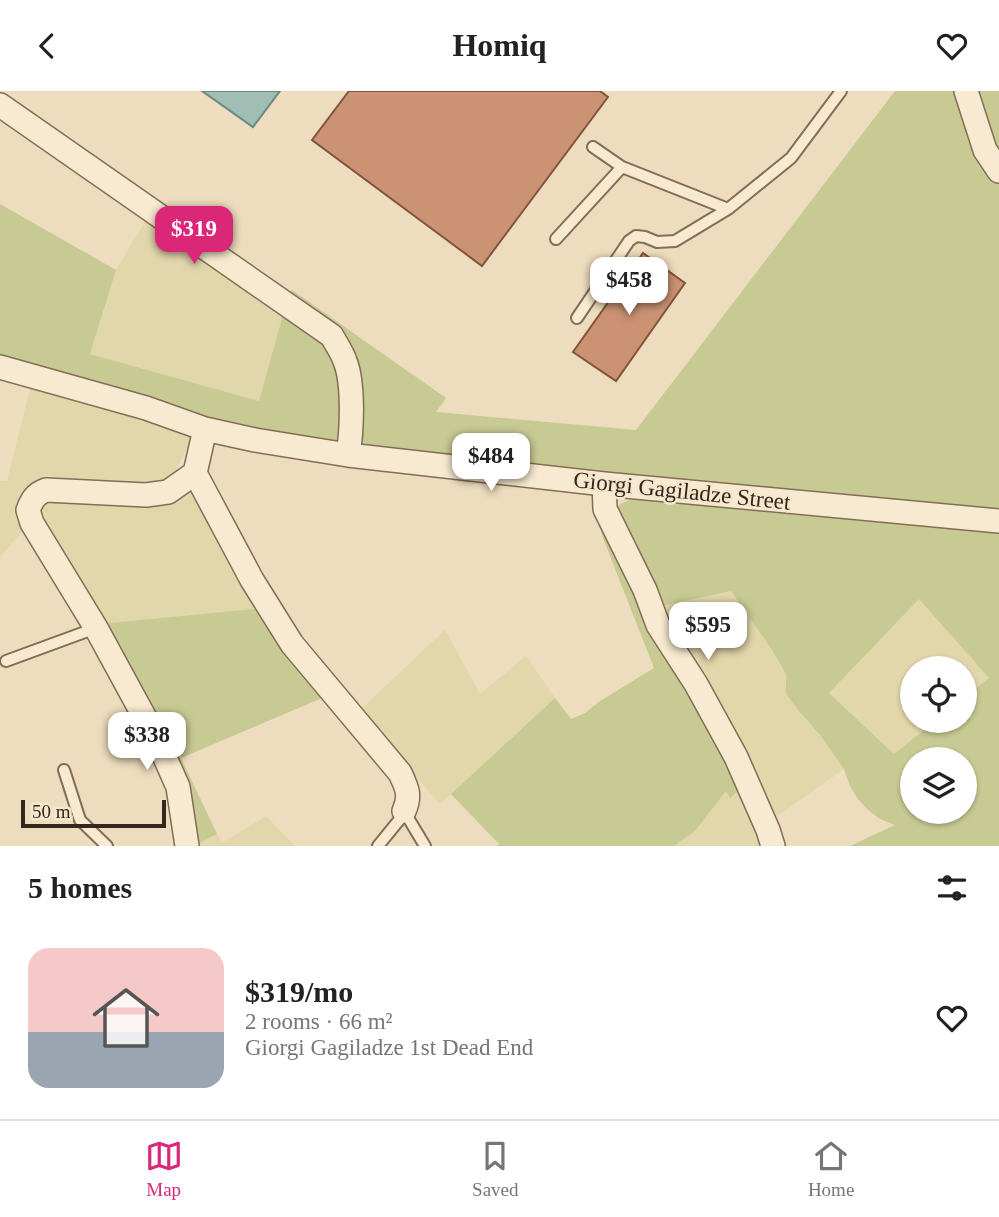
<!DOCTYPE html>
<meta charset="utf-8">
<style>
body{margin:0;font-family:Georgia,serif;background:#f2f2f2;color:#222;height:100vh;display:flex;flex-direction:column;font-size:26px;white-space:nowrap}
*{box-sizing:border-box;margin:0}
p{font-size:23px;color:#767676}
.icon{flex:none;width:38px;height:38px;fill:none;stroke:currentColor;stroke-width:2;stroke-linecap:round;stroke-linejoin:round}
.map{position:relative;height:755px;overflow:hidden}
.side{display:flex;flex-direction:column;background:#fff;flex:1}
.side>*{flex:none}
.buttons{position:absolute;left:900px;top:565px;display:grid;gap:14px}
.buttons a{display:grid;place-items:center;width:77px;height:77px;border-radius:50%;background:#fff;box-shadow:0 2px 5px #0004;font-size:35px}
.scale{position:absolute;left:21px;bottom:18px;width:145px;box-sizing:border-box;padding-left:7px;border:4px solid #34261b;border-top:0;font-size:19px;line-height:24px;white-space:nowrap;color:#34261b;-webkit-text-stroke:5px #f5e7cd;paint-order:stroke}
.price{position:absolute;translate:-50% -60px;padding:0 16px;border-radius:14px;background:#fff;color:#222;font-size:23px;line-height:46px;filter:drop-shadow(0 2px 4px #0008)}
.price::after{content:'';position:absolute;left:50%;top:42px;width:21px;height:16px;margin-left:-10px;background:inherit;clip-path:polygon(0 0,100% 0,50% 100%)}
.price.current{background:#db2777;color:#fff}
ul{padding:0;list-style:none}
li{display:flex;align-items:center;gap:21px;height:175px;padding:0 28px}
li span{display:grid;place-items:center;flex:none;width:196px;height:140px;border-radius:21px;color:#555}
li>.icon{margin-inline-start:auto}
span .icon{width:84px;height:84px;fill:#fffc;stroke-width:1}
li b{font-size:30px}
h2{display:flex;justify-content:space-between;align-items:center;height:84px;padding:0 28px;font-size:30px}
header{display:flex;justify-content:space-between;align-items:center;height:91px;padding:0 28px;background:#fff;font-size:32px;font-weight:600}
.dock{display:flex;justify-content:space-around;align-items:center;height:98px;border-top:2px solid #e0e0e0;background:#fff;font-size:19px;color:#767676}
.dock a{display:grid;justify-items:center;gap:4px}
.dock .current{color:#db2777}
.map>svg:first-child{display:block}
.farmland{fill:#e2d6ab}
.green{fill:#c7ca92;fill-rule:evenodd}
.water{fill:#a1beb4;stroke:#698c81;stroke-width:2}
.building{fill:#cb9273;stroke:#83543d;stroke-width:2}
.lines{fill:none;stroke-linecap:round;stroke-linejoin:round}
.service-casing{stroke:#856c57;stroke-width:14}
.minor-casing{stroke:#856c57;stroke-width:26}
.service{stroke:#f8ead0;stroke-width:10}
.minor{stroke:#f8ead0;stroke-width:23}
.labels{text-anchor:middle;dominant-baseline:central;stroke-width:5;stroke-linejoin:round;paint-order:stroke}
.street-label{font-size:23px;fill:#34261b;stroke:#f5e7cd}
</style>
<header><svg class="icon" aria-label="back" viewBox="0 0 24 24"><path d="M15 5l-7 7 7 7"/></svg>Homiq<svg class="icon" aria-label="heart" viewBox="0 0 24 24"><path d="M12 20l-8-8c-3-5 5-10 8-4 3-6 11-1 8 4z"/></svg></header>
<div class="map">
<svg width="999" height="755" viewBox="0 0 999 755">
<rect width="100%" height="100%" fill="#eddcbd"/>
<path class="farmland" d="M147 127 284 220 259 310 90 263 116 179Z
M31 294 193 343 177 378 166 390 151 397 40 392 26 396 19 407 17 417 27 435 0 466V390H7Z
M194 394 263 517 99 533 40 427V417L43 407Z
M730 499 772 559 786 583V603L798 619 821 645 844 678 773 728 744 663 661 515Z
M919 507 989 587 964 607V578H912V630H935L894 663 829 602Z
M445 539 480 603 526 565 555 607 440 713 359 620Z
M743 696 768 755H674L695 740 726 699Z
M266 725 295 755H193L217 743 222 752Z"/>
<path class="green" d="M895 0H960L999 87V420L434 367 216 332 0 270V113L116 179 90 263 259 310 284 220 292 199 446 307 436 321 636 339Z
M971 0H999V72Z
M590 397 614 454 743 696 730 707 726 700 695 740 674 755H497L499 753 451 703 555 607 571 628 585 622 600 610 654 577 603 447Z
M641 405 999 439V755H850L895 734 880 728 868 719 858 708 850 695 844 678 821 645 798 619 786 603V583L772 559 731 500 661 515 615 420 620 413ZM919 508 989 587 964 607V630H935L894 663 829 602ZM912 668H964V721H912Z
M263 517 329 604 181 667 217 743 193 755 99 533Z"/>
<path class="water" d="M202 0H280L253 36Z"/>
<path class="building" d="M349 0H600L608 6 482 175 312 49Z
M643 162 685 192 616 290 573 261Z"/>
<g class="lines">
<g class="service-casing">
<path id="service" d="M593 56 622 76
M556 148 622 76 728 118
M577 227 629 150 636 145 645 146 657 151 675 150 728 118 791 67 841 0
M6 570 96 537
M64 679 80 729 107 755
M404 720 425 755
M378 755 400 728 404 720"/>
</g>
<g class="minor-casing">
<path id="minor" d="M966 0 985 59 999 80
M0 14 332 245C336 253 342 261 345 270 354 292 352 340 348 364
M0 276 146 317 205 338 255 349 348 364 604 393 999 430
M195 382 252 489 292 553 400 682C407 697 411 704 404 720
M604 393 605 418 645 499 658 534 696 593 736 666 768 739 773 755
M187 755 178 696 158 651 96 537 32 432 28 419C32 409 35 403 46 399L146 404 168 401 195 382 205 338"/>
</g>
<use href="#service" class="service"/>
<use href="#minor" class="minor"/>
</g>
<g class="labels">
<g class="street-label">
<text transform="translate(682 400) rotate(6)">Giorgi Gagiladze Street</text>
</g>
</g>
</svg>
<div class="buttons">
<a><svg class="icon" aria-label="locate" viewBox="0 0 24 24"><circle cx="12" cy="12" r="6"/><path d="M12 2v4M12 18v4M2 12h4M18 12h4"/></svg></a>
<a><svg class="icon" aria-label="layers" viewBox="0 0 24 24"><path d="M12 4l9 5-9 5-9-5zM3 14l9 5 9-5"/></svg></a>
</div>
<div class="scale">50 m</div>
<b class="price current" style="left:194px;top:175px">$319</b>
<b class="price" style="left:629px;top:226px">$458</b>
<b class="price" style="left:491px;top:402px">$484</b>
<b class="price" style="left:708px;top:571px">$595</b>
<b class="price" style="left:147px;top:681px">$338</b>
</div>
<section class="side">
<h2>5 homes<svg class="icon" aria-label="filters" viewBox="0 0 24 24"><path d="M4 7h16M4 17h16"/><circle cx="9" cy="7" r="2"/><circle cx="15" cy="17" r="2"/></svg></h2>
<ul>
<li><span style="background:linear-gradient(#f6c9c9 60%,#9aa5b1 0)"><svg class="icon" aria-label="home" viewBox="0 0 24 24"><path d="M3 11l9-7 9 7M6 9v11h12V9"/></svg></span><div><b>$319/mo</b><p>2 rooms · 66 m²</p><p>Giorgi Gagiladze 1st Dead End</p></div><svg class="icon" aria-label="heart" viewBox="0 0 24 24"><path d="M12 20l-8-8c-3-5 5-10 8-4 3-6 11-1 8 4z"/></svg></li>
</ul>
</section>
<nav class="dock">
<a class="current"><svg class="icon" aria-label="map" viewBox="0 0 24 24"><path d="M3 6l6-2 6 2 6-2v14l-6 2-6-2-6 2zM9 4v14M15 6v14"/></svg>Map</a>
<a><svg class="icon" aria-label="saved" viewBox="0 0 24 24"><path d="M7 4h10v16l-5-4-5 4z"/></svg>Saved</a>
<a><svg class="icon" aria-label="home" viewBox="0 0 24 24"><path d="M3 11l9-7 9 7M6 9v11h12V9"/></svg>Home</a>
</nav>
